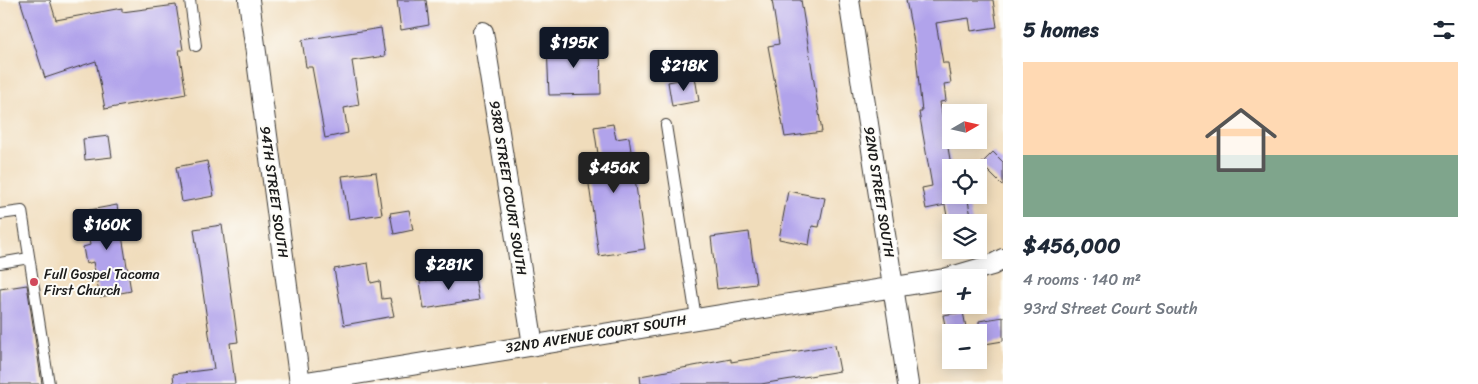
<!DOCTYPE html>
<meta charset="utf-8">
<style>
body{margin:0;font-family:Sriracha,sans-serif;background:#f2f2f3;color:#1f2937;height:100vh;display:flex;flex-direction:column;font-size:19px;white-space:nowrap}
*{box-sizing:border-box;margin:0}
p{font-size:16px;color:#747a83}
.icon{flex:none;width:28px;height:28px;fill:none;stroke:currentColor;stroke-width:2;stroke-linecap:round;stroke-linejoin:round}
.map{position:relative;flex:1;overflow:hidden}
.panel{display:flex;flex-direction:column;background:#fff;width:475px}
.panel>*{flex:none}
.needle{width:32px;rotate:81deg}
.buttons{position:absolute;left:942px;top:104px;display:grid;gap:10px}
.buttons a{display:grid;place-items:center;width:45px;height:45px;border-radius:0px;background:#fff;box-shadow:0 2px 12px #0003;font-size:25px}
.price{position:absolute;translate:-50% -42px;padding:0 11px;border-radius:5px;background:#111827;color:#fff;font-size:16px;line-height:32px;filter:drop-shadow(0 1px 2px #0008)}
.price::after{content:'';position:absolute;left:50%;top:30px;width:15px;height:11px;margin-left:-8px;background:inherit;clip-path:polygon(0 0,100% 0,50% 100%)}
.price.current{background:#222;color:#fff}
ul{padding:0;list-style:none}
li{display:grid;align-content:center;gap:10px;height:265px;padding:0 20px}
li span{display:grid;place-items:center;height:155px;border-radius:0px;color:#555}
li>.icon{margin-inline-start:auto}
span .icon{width:90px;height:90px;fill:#fffc;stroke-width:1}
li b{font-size:21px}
h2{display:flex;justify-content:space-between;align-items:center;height:60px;padding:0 20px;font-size:21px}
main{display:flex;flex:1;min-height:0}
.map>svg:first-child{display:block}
.building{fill:#b1a3eb}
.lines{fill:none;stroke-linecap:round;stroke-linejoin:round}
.service-casing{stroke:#3c3934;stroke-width:12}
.minor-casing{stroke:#3c3934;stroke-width:22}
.service{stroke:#fff;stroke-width:10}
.minor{stroke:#fff;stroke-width:20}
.poi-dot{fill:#d1495b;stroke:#fdfcf7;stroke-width:2}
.labels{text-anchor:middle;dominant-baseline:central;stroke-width:4;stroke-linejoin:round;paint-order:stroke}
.street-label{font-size:14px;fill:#1c1c1c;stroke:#fdfcf7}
.poi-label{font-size:14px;fill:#1c1c1c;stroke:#fdfcf7;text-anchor:start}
</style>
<main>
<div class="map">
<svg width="1003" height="384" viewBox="0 0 1003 384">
<rect width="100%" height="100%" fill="#fdfcf7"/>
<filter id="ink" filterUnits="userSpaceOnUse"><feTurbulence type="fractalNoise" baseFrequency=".02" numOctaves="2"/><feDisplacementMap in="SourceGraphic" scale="10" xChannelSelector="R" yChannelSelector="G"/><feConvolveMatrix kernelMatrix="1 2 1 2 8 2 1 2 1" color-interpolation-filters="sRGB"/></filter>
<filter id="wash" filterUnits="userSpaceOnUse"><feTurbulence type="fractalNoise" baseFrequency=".0096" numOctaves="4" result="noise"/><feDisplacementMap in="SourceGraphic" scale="20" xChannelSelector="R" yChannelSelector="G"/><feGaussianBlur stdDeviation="1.12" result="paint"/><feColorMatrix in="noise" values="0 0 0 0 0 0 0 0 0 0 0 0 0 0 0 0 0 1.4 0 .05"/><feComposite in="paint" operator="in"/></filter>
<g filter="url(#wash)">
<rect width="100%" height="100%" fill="#f0dcbb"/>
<g id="blocks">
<path class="building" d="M20 0H50L56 20 122 8V12L176 5 183 50H179L186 94 105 109 96 61 45 78Z
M397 0H426L429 25 401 30Z
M772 0H801L822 132 785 137 768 46 779 44Z
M906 0H993L997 27 971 31 969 18 936 23 943 63H948L951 83 944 84 946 101 940 102 951 165V195H967L972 222H948L945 205 926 209 922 188 932 186 919 112H922L915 47Z
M381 28 385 56 352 61 359 105 344 108 348 133 325 138 312 67H306L302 40Z
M600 43 601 94 549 95 547 44Z
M695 77 699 101 672 106 668 82Z
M613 124 616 139 629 137 645 249 599 256 585 156 598 154 594 127Z
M109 136 112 157 85 160 83 139Z
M993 152 1003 162V186L981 164Z
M207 161 214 196 182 202 176 167Z
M376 172 382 214 349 219 342 176Z
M788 191 825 198 819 227 812 226 809 245 779 239Z
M117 205 131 291 100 297 93 262 86 264 83 247 90 245 84 211Z
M409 210 413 230 394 234 390 213Z
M222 225 238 342 230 343 235 384H174L173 374 214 369 194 229Z
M749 232 756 284 717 289 711 237Z
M368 263 371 283 380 281 382 299 390 298 394 316 344 325 334 269Z
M474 273 479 300 424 309 420 282Z
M27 285 42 384H0V289Z
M963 312 967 332H951V335L947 336 943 315Z
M1003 317V341L979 345V321Z
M835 345 840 371 761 384H641L640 376 731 359V362Z"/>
</g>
</g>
<g filter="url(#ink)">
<use href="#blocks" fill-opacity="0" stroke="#3c3934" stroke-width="1"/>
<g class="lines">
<g class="service-casing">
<path id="service" d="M190 0 196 46
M666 125 696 318
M0 214 22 211 49 384
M0 263 29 258"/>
</g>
<g class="minor-casing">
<path id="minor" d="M249 0 300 384
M849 0 908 384
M483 32 533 345
M300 383 944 279 992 265 1003 259"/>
</g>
<use href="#service" class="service"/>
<use href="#minor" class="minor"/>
</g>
</g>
<circle class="poi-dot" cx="34" cy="282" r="5"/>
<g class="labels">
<g class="street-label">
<text transform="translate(508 188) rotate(81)">93RD STREET COURT SOUTH</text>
<text transform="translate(274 192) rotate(82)">94TH STREET SOUTH</text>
<text transform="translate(879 192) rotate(81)">92ND STREET SOUTH</text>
<text transform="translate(596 334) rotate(-9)">32ND AVENUE COURT SOUTH</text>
</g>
<g class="poi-label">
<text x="44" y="274">Full Gospel Tacoma<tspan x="44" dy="16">First Church</tspan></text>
</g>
</g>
</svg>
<div class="buttons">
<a><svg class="needle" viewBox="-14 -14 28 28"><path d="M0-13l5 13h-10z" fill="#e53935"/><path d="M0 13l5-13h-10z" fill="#747a83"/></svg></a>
<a><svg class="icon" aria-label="locate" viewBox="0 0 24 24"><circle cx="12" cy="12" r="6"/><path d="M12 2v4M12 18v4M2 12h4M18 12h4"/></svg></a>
<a><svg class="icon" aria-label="layers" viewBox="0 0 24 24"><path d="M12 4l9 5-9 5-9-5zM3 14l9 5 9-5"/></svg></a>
<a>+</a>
<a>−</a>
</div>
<b class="price" style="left:574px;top:69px">$195K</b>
<b class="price" style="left:684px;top:92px">$218K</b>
<b class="price current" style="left:614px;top:194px">$456K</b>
<b class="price" style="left:107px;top:251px">$160K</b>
<b class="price" style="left:449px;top:291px">$281K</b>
</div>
<section class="panel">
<h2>5 homes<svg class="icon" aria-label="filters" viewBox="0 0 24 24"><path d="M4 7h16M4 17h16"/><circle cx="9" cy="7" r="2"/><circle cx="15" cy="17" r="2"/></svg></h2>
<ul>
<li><span style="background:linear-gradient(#ffd9b3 60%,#7fa58c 0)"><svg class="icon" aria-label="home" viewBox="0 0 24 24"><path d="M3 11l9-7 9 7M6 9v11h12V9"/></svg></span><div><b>$456,000</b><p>4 rooms · 140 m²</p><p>93rd Street Court South</p></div></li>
</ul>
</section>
</main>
